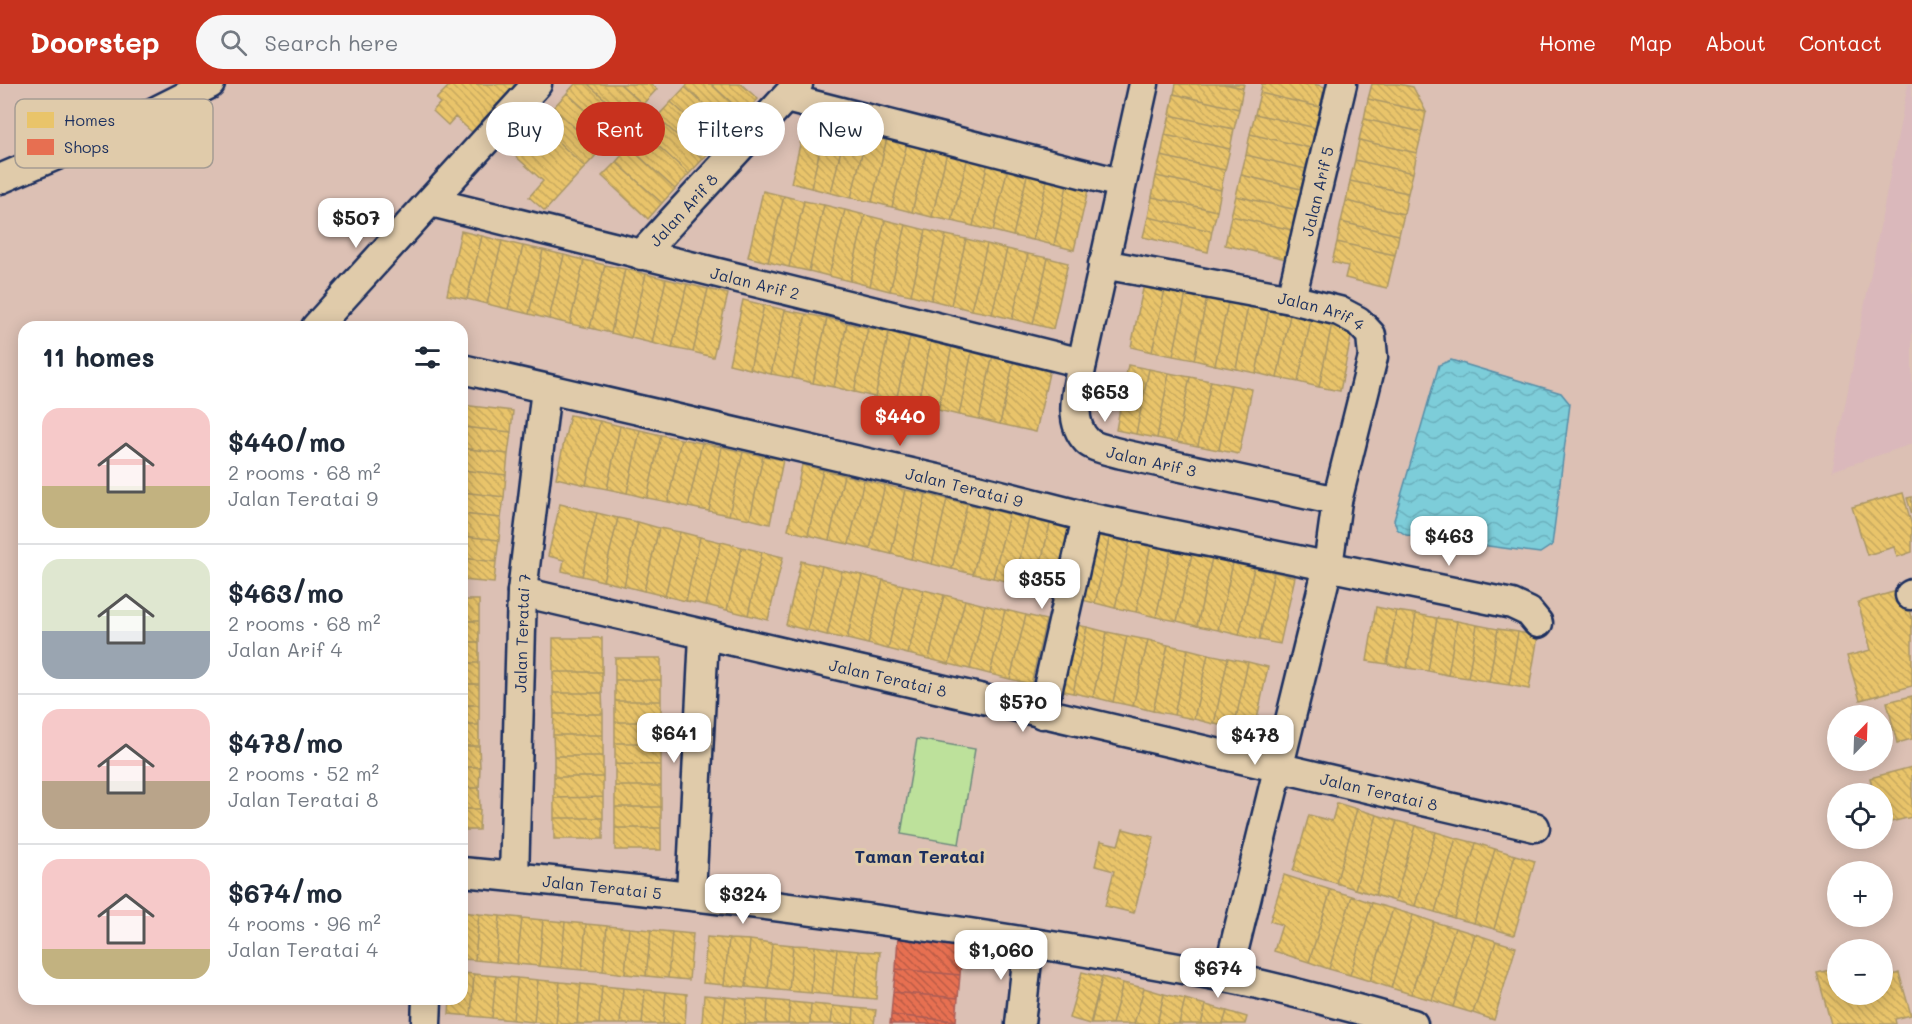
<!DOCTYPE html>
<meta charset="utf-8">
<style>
body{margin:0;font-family:Mali,sans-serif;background:#f6f6f7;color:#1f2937;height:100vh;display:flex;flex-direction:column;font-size:22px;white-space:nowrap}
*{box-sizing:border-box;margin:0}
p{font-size:20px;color:#747a83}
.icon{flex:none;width:33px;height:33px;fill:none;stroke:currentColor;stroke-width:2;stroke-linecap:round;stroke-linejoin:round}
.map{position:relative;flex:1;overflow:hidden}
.drawer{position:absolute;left:18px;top:237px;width:450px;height:684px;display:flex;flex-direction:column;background:#fff;border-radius:18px;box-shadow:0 3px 15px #0003}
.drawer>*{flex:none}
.top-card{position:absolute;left:486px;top:18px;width:570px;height:54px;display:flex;gap:12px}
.needle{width:39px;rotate:23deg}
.tools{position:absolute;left:1827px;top:621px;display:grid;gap:12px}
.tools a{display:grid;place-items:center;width:66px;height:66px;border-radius:50%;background:#fff;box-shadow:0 3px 15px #0003;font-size:30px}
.price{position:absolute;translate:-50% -51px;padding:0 14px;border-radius:12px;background:#fff;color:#222;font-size:20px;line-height:39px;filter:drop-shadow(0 2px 3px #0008)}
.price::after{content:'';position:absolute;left:50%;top:36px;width:18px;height:14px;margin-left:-9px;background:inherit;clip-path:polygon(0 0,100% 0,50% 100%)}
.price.active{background:#c8321e;color:#fff}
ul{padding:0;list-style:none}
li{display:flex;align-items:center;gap:18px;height:150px;padding:0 24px}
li+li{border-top:2px solid #e0e1e3}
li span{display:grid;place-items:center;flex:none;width:168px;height:120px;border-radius:18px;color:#555}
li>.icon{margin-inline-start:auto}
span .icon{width:72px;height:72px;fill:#fffc;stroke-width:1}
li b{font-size:26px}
h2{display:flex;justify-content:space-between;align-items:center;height:72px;padding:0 24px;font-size:26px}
.pill{padding:0 21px;border-radius:27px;background:#fff;box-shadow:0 3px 15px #0003;font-size:21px;line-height:54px}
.pill.active{background:#c8321e;color:#fff}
header{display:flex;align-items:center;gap:36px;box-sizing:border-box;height:84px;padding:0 30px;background:#c8321e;color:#fff}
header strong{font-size:28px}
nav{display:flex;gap:33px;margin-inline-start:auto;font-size:21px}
.search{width:420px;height:54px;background:#f6f6f7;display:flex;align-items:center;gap:15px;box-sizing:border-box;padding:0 21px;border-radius:33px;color:#747a83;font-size:22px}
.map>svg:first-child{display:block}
.built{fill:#dab8bb}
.park{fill:#bde19b;stroke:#6c887c;stroke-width:1.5}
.water{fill:url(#water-waves);stroke:#568ea8;stroke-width:1.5}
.homes{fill:url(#homes-back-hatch);stroke:#ab9766;stroke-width:1.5}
.shops{fill:url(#shops-back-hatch);stroke:#aa5c55;stroke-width:1.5}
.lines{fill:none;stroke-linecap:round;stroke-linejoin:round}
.street-casing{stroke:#1b2f5e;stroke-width:33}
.street{stroke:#e0cbaa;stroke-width:28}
.labels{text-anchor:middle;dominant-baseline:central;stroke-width:6;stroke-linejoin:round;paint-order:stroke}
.street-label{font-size:16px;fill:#1b2f5e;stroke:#e0cbaa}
.neighbourhood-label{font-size:18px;font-weight:bold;fill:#1b2f5e;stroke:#e0cbaa}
.key{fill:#e0cbaa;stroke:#a59c93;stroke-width:1.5}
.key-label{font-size:16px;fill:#1b2f5e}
</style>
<header>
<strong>Doorstep</strong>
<div class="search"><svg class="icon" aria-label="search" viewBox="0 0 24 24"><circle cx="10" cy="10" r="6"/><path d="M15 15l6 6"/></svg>Search here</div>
<nav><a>Home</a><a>Map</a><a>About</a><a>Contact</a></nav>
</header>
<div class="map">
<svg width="1912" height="940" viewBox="0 0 1912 940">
<defs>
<pattern id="water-waves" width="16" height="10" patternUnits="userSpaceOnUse" patternTransform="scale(1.5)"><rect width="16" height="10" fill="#7dcdd9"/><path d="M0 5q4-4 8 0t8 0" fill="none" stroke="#6bb0bd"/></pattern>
<pattern id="homes-back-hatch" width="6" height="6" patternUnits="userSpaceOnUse" patternTransform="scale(1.5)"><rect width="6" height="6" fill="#e9c46a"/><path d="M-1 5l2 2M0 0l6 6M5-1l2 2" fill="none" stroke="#c7a95e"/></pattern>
<pattern id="shops-back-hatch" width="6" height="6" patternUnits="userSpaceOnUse" patternTransform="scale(1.5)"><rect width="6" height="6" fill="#e76f51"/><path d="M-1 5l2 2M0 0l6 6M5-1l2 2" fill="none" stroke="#ba5c46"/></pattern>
</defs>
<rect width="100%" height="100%" fill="#dcc0b4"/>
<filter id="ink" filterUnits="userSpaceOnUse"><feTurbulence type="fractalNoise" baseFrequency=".0167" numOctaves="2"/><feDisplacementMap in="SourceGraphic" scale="12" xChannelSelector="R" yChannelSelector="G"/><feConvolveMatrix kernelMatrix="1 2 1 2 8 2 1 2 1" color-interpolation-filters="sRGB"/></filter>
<g filter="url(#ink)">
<path class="built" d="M1908 0H1912V360L1832 387Z"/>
<path class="park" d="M917 655 975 665 959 760 901 750Z"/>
<path class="water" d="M1451 276 1561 309 1570 320 1552 461 1540 469 1406 451 1397 445 1394 436 1439 281Z"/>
<path class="homes" d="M451 0H513L515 2 472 48 455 33 448 41 433 27 440 19 436 15Z
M575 0H588L628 36 614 52 567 9Z
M588 0H620L643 20 628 36Z
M620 0H651L657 5 643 20Z
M688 0H711L744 30 730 45 685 3Z
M711 0H741L758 15 744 30Z
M1176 0H1224L1243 4 1239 25 1174 10Z
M1224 0H1244L1243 4Z
M1262 0H1314L1325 3 1320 23 1260 9Z
M1372 0H1398L1413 3 1426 28 1368 15Z
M685 3 730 45 717 60 671 18Z
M567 9 614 52 600 67 553 24Z
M1260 9 1320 23 1316 44 1255 30Z
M1174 10 1239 25 1234 45 1170 31Z
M1368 15 1426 28 1422 48 1364 35Z
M671 18 717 60 703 75 657 33Z
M553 24 600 67 585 83 539 40Z
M1255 30 1316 44 1311 64 1250 50Z
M1170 31 1234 45 1230 65 1165 51Z
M657 33 703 75 689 90 643 48Z
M806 35 826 40 811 104 791 99Z
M1364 35 1422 48 1417 69 1359 56Z
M539 40 585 83 545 127 529 113 543 97 512 69Z
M826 40 846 44 831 109 811 104Z
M846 44 867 49 851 114 831 109Z
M643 48 689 90 675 105 629 63Z
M867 49 887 54 872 118 851 114Z
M1250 50 1311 64 1306 85 1246 71Z
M1165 51 1230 65 1225 86 1161 72Z
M887 54 907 59 892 123 872 118Z
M1359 56 1417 69 1413 89 1355 76Z
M907 59 927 64 912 128 892 123Z
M629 63 675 105 662 119 616 78Z
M927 64 947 68 932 133 912 128Z
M947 68 968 73 952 137 932 133Z
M1246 71 1306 85 1301 105 1241 91Z
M1161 72 1225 86 1221 106 1156 92Z
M968 73 988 78 973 142 952 137Z
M1355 76 1413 89 1408 109 1350 97Z
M616 78 662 119 648 135 602 92Z
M988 78 1008 83 993 147 973 142Z
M1008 83 1028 87 1013 152 993 147Z
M1028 87 1048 92 1033 156 1013 152Z
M1241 91 1301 105 1297 126 1236 112Z
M1048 92 1068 97 1054 161 1033 156Z
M1156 92 1221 106 1217 127 1152 113Z
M1068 97 1089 102 1074 166 1054 161Z
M1350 97 1408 109 1404 130 1346 117Z
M763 107 784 112 768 178 748 173Z
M784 112 804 117 789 183 768 178Z
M1236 112 1297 126 1292 146 1231 132Z
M1152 113 1217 127 1212 147 1148 133Z
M804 117 824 121 809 187 789 183Z
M1346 117 1404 130 1399 151 1341 138Z
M824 121 845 126 829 192 809 187Z
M845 126 865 131 850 197 829 192Z
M865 131 885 136 870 202 850 197Z
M1231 132 1292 146 1286 175 1225 161Z
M1148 133 1212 147 1208 168 1143 153Z
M885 136 906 141 890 207 870 202Z
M1341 138 1399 151 1395 171 1337 158Z
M906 141 926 146 911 211 890 207Z
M926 146 946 151 931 216 911 211Z
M461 147 482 152 467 215 447 211Z
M946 151 966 155 951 221 931 216Z
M482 152 502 157 487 220 467 215Z
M966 155 987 160 971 226 951 221Z
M502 157 523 162 508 225 487 220Z
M1337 158 1395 171 1387 204 1345 194 1348 182 1332 178Z
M987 160 1007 165 992 230 971 226Z
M523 162 543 166 529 230 508 225Z
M1007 165 1028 170 1012 235 992 230Z
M543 166 564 171 549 235 529 230Z
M1028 170 1048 174 1033 240 1012 235Z
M564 171 584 176 570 240 549 235Z
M1048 174 1068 179 1053 245 1033 240Z
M584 176 605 181 590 244 570 240Z
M605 181 625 185 611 249 590 244Z
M625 185 646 190 631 254 611 249Z
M646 190 666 195 652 259 631 254Z
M666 195 687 200 672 264 652 259Z
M687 200 708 205 693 268 672 264Z
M1144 200 1165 205 1152 268 1131 263Z
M708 205 728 210 713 273 693 268Z
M1165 205 1186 209 1173 272 1152 268Z
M1186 209 1207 213 1194 276 1173 272Z
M1207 213 1228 218 1215 281 1194 276Z
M743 216 764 221 750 285 729 280Z
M1228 218 1248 222 1236 285 1215 281Z
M764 221 785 226 771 290 750 285Z
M1248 222 1269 226 1256 289 1236 285Z
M785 226 806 230 792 294 771 290Z
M1269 226 1290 231 1277 294 1256 289Z
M806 230 827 234 813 299 792 294Z
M1290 231 1311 235 1298 298 1277 294Z
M827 234 847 239 834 303 813 299Z
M1311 235 1332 239 1319 303 1298 298Z
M847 239 868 244 854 308 834 303Z
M1332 239 1353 243 1340 307 1319 303Z
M868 244 889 248 875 313 854 308Z
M889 248 910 253 896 317 875 313Z
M910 253 931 257 917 322 896 317Z
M931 257 952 262 938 326 917 322Z
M952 262 972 267 959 331 938 326Z
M972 267 993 271 979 335 959 331Z
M993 271 1014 276 1000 340 979 335Z
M1014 276 1050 284 1036 348 1000 340Z
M1128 281 1149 285 1136 350 1116 346Z
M1149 285 1169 289 1157 354 1136 350Z
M1169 289 1190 293 1177 358 1157 354Z
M1190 293 1211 297 1198 362 1177 358Z
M1211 297 1231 301 1219 366 1198 362Z
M1231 301 1252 305 1239 370 1219 366Z
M462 321 513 327 511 348 462 343Z
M570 331 600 337 586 401 556 394Z
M600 337 620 342 607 405 586 401Z
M620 342 640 346 627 409 607 405Z
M462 343 511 348 508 370 462 364Z
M640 346 661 351 647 414 627 409Z
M661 351 681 355 668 418 647 414Z
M681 355 702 359 688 423 668 418Z
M702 359 722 363 709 427 688 423Z
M722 363 743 368 729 431 709 427Z
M462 364 508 370 506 391 462 386Z
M743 368 763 372 750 435 729 431Z
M763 372 783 376 770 440 750 435Z
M802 381 823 386 808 451 788 446Z
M462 386 506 391 504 413 462 408Z
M823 386 844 391 829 456 808 451Z
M844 391 864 396 849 460 829 456Z
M864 396 885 401 870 465 849 460Z
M885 401 905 406 891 470 870 465Z
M905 406 926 410 911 475 891 470Z
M462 408 504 413 501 434 462 430Z
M1903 409 1912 442V468L1897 473 1894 463 1867 471 1852 423Z
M926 410 947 415 932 480 911 475Z
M1912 413V431L1907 414Z
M947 415 967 420 952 485 932 480Z
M560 420 597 429 582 492 562 487 564 476 548 472Z
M967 420 988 425 973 490 952 485Z
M988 425 1009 430 993 494 973 490Z
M597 429 618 434 603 497 582 492Z
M462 430 501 434 499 456 462 452Z
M1009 430 1029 435 1014 499 993 494Z
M618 434 638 438 624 502 603 497Z
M1029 435 1050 440 1035 504 1014 499Z
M638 438 659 444 644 507 624 502Z
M1050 440 1070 445 1055 509 1035 504Z
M659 444 680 448 665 512 644 507Z
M1089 446 1110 451 1095 519 1074 514Z
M680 448 700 453 686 517 665 512Z
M1110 451 1130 456 1115 524 1095 519Z
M462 452 499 456 496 478 462 474Z
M700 453 721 458 706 521 686 517Z
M1130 456 1151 461 1136 528 1115 524Z
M721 458 742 463 727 526 706 521Z
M1151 461 1171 465 1156 533 1136 528Z
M742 463 762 468 748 531 727 526Z
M1171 465 1192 470 1177 537 1156 533Z
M762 468 783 473 768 536 748 531Z
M1192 470 1212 474 1197 542 1177 537Z
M462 474 496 478 494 499 462 496Z
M1212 474 1233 479 1218 546 1197 542Z
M801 477 822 482 807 546 786 541Z
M1233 479 1254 484 1239 551 1218 546Z
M822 482 842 487 827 551 807 546Z
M1254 484 1274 488 1259 556 1239 551Z
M842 487 862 491 847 555 827 551Z
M1274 488 1295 493 1280 560 1259 556Z
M862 491 883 496 868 560 847 555Z
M883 496 903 501 888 565 868 560Z
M903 501 924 506 908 570 888 565Z
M1904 505 1912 533V602L1860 616 1847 572 1871 566 1858 518Z
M924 506 944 511 929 575 908 570Z
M944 511 965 516 949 580 929 575Z
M462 516H479V537H462Z
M965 516 985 521 970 585 949 580Z
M985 521 1005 526 990 590 970 585Z
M1376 523 1396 527 1387 580 1367 577Z
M1005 526 1026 531 1010 595 990 590Z
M1396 527 1416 530 1407 584 1387 580Z
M1416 530 1437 534 1428 587 1407 584Z
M1026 531 1046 536 1031 600 1010 595Z
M1437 534 1457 537 1448 591 1428 587Z
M462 537H479V558H462Z
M1457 537 1477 541 1468 594 1448 591Z
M1067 539 1087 543 1073 609 1053 605Z
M1477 541 1498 545 1489 598 1468 594Z
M1087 543 1107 548 1093 613 1073 609Z
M1498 545 1518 548 1509 601 1489 598Z
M1107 548 1127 552 1113 618 1093 613Z
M1518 548 1538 552 1529 605 1509 601Z
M1127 552 1148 556 1133 622 1113 618Z
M553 554H602V588H553Z
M1148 556 1168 561 1153 627 1133 622Z
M462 558H479V579H462Z
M1168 561 1188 565 1174 631 1153 627Z
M1188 565 1208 570 1194 635 1174 631Z
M1208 570 1228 574 1214 640 1194 635Z
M615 574H661V596H615Z
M1228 574 1248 578 1234 644 1214 640Z
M1248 578 1268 583 1254 649 1234 644Z
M462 579H479V600H462Z
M553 588H602V609H553Z
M615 596H661V617H615Z
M462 600H479V621H462Z
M553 609H602L603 630H554Z
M1912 612V655L1897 659 1887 618Z
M615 617H661V638H615Z
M462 621H479V641H462Z
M554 630H603V651H553Z
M615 638H661V659H615Z
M462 641H479V662H462Z
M553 651H603V672H554Z
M615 659H661V681L615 680Z
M462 662H479L480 683H462Z
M554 672H603V693H554Z
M615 680 661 681V702H615Z
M462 683H480L479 704H462Z
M1912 683V733L1882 740V710H1874L1870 694Z
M554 693H603V713L554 714Z
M615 702H661V723H615Z
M462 704H479L480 725H462Z
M603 713V734H554V714Z
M1337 719 1357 725 1336 799 1293 787 1309 731 1332 737Z
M615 723H661V744H615Z
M462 725H480L479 746H462Z
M1357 725 1377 731 1355 805 1336 799Z
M1377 731 1397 737 1375 811 1355 805Z
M554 734H603V755H554Z
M1397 737 1416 742 1395 817 1375 811Z
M1416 742 1436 748 1415 822 1395 817Z
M615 744H661V766H615Z
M1123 745 1154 753 1134 829 1105 822 1114 787 1095 782 1101 757 1118 761Z
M1436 748 1456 754 1435 828 1415 822Z
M1456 754 1476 759 1454 834 1435 828Z
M1476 759 1495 765 1474 839 1454 834Z
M1495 765 1515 771 1494 845 1474 839Z
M1515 771 1535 777 1514 851 1494 845Z
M1284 791 1331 806 1309 878 1274 867 1282 841 1270 837Z
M1331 806 1352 812 1329 885 1309 878Z
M1352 812 1372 819 1350 891 1329 885Z
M1372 819 1393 825 1370 897 1350 891Z
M1393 825 1413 831 1391 904 1370 897Z
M462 828 479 830 475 876 462 875Z
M479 830 500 832 496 878 475 876Z
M1413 831 1434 838 1411 910 1391 904Z
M500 832 522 834 517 880 496 878Z
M522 834 543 836 539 882 517 880Z
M543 836 565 838 561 884 539 882Z
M565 838 586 840 582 886 561 884Z
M1434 838 1455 844 1432 916 1411 910Z
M586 840 607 842 603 887 582 886Z
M607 842 629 844 625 890 603 887Z
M629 844 651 846 646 892 625 890Z
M1455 844 1475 850 1453 923 1432 916Z
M651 846 672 848 668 894 646 892Z
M672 848 693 850 689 896 668 894Z
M1475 850 1496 857 1473 929 1453 923Z
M707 853 729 855 724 901 703 899Z
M729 855 750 856 746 903 724 901Z
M750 856 772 859 768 905 746 903Z
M1496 857 1516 863 1494 936 1473 929Z
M772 859 793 861 789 907 768 905Z
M793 861 815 862 811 909 789 907Z
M815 862 837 865 832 911 811 909Z
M837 865 858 867 854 913 832 911Z
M858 867 880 868 876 915 854 913Z
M1838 884V910H1882V890L1884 894 1899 889 1911 931 1895 935 1896 940H1831L1817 889Z
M1082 888 1102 893 1090 940 1069 934Z
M462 889 474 890 471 932 449 930 450 915H462Z
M474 890 496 892 492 934 471 932Z
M496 892 517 894 513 936 492 934Z
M1102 893 1123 899 1112 940H1091Z
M517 894 538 896 534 938 513 936Z
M538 896 560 898 556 940 534 938Z
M560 898 581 900 577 940H556Z
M1123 899 1144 904 1134 940H1112Z
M581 900 602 902 599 940H577Z
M602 902 623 904 620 940H599Z
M623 904 645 906 642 940H620Z
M1144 904 1164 910 1157 940H1134Z
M645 906 666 908 663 940H642Z
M666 908 687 910 685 940H663Z
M1164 910 1185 915 1179 940H1157Z
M704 911 726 913 723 940H702Z
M726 913 747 915 745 940H723Z
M747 915 768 916 766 940H745Z
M1185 915 1206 921 1201 940H1179Z
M768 916 790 918 788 940H766Z
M790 918 811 920 810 940H788Z
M811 920 833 922 831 940H810Z
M1206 921 1227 927 1223 940H1201Z
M833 922 854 924 853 940H831Z
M854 924 876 926 874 940H853Z
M1227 927 1247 933 1245 940H1223Z"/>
<path class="shops" d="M898 851 948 856 962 868 960 891 896 885Z
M896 885 960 891 958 914 893 908Z
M893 908 958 914 956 937 891 931Z
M891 931 956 937V940H890Z"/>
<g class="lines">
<g class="street-casing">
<g id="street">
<path id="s1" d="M1144 0 1082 279C1078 303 1067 337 1087 357 1094 364 1112 367 1122 370L1337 417"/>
<path d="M786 14 1120 99"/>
<path d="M0 95 132 39 210 0"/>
<path id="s2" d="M431 118 1082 279"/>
<path id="s3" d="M641 171 798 0"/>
<path id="s4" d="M1103 180 1291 215 1339 227 1358 237 1371 251 1373 273 1337 417 1328 482 1227 893"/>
<path id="s5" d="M1291 215 1342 0"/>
<path d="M316 243 537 0"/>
<path id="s6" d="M462 285 937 395 1087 433 1512 520 1529 528 1538 539"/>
<path id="s7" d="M522 508 1535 743"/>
<path d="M1910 511 1912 510"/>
<path d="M1042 630 1087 433"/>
<path id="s8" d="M462 788C717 812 973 844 1225 893 1288 905 1351 924 1413 940"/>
<path id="s9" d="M514 793 522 508 546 305"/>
<path d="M691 810 704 552"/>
<path d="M426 940 427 915"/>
<path d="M1020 940 1029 859"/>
</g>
</g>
<use href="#street" class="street"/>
</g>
</g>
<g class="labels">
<g class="street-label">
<text stroke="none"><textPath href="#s5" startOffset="111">Jalan Arif 5</textPath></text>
<text stroke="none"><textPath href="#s3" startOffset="62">Jalan Arif 8</textPath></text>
<text stroke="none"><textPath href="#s2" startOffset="334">Jalan Arif 2</textPath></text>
<text stroke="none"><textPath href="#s4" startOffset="224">Jalan Arif 4</textPath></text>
<text stroke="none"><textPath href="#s1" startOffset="435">Jalan Arif 3</textPath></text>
<text stroke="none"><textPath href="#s6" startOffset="516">Jalan Teratai 9</textPath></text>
<text stroke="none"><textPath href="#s9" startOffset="244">Jalan Teratai 7</textPath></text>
<text stroke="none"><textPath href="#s7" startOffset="376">Jalan Teratai 8</textPath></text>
<text stroke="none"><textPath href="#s7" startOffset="880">Jalan Teratai 8</textPath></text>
<text stroke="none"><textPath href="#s8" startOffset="141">Jalan Teratai 5</textPath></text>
</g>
<g class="neighbourhood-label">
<text x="920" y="772">Taman Teratai</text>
</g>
</g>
<rect x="15" y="15" width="198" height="69" rx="9" class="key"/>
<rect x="27" y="28" width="27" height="16" fill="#e9c46a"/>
<rect x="27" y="55" width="27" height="16" fill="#e76f51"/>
<g class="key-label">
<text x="64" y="42">Homes</text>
<text x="64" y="69">Shops</text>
</g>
</svg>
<div class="tools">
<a><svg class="needle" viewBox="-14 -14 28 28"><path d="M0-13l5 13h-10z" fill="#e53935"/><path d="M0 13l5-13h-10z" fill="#747a83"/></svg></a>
<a><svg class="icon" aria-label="locate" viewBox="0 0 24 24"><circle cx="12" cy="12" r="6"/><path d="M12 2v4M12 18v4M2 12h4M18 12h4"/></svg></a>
<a>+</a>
<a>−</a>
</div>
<b class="price" style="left:356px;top:165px">$507</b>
<b class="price" style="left:1105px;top:339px">$653</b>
<b class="price active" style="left:900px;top:363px">$440</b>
<b class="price" style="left:1449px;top:483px">$463</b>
<b class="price" style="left:1042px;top:526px">$355</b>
<b class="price" style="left:1023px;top:649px">$570</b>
<b class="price" style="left:674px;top:680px">$641</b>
<b class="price" style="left:1255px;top:682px">$478</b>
<b class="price" style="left:743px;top:841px">$324</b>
<b class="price" style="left:1001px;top:897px">$1,060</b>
<b class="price" style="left:1218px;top:915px">$674</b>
<div class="top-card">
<a class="pill">Buy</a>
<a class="pill active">Rent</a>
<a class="pill">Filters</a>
<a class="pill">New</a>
</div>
<section class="drawer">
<h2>11 homes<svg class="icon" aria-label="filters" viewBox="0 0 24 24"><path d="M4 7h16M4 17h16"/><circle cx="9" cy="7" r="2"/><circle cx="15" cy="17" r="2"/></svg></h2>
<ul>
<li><span style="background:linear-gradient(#f6c9c9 65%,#c2b280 0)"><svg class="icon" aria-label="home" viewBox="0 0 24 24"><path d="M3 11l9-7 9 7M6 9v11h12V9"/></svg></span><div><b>$440/mo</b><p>2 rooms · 68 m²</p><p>Jalan Teratai 9</p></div></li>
<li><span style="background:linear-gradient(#dfe7d0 60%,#9aa5b1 0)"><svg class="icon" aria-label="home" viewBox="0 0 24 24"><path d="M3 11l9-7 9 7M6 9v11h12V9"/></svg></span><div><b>$463/mo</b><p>2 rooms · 68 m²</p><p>Jalan Arif 4</p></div></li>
<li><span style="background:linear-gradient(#f6c9c9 60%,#b9a48a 0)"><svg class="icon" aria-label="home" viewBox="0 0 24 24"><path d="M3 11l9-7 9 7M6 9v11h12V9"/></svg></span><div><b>$478/mo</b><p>2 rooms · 52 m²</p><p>Jalan Teratai 8</p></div></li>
<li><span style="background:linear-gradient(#f6c9c9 75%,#c2b280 0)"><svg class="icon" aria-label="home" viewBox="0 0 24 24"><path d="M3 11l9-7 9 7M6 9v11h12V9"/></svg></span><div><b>$674/mo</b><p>4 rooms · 96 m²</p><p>Jalan Teratai 4</p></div></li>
</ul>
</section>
</div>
